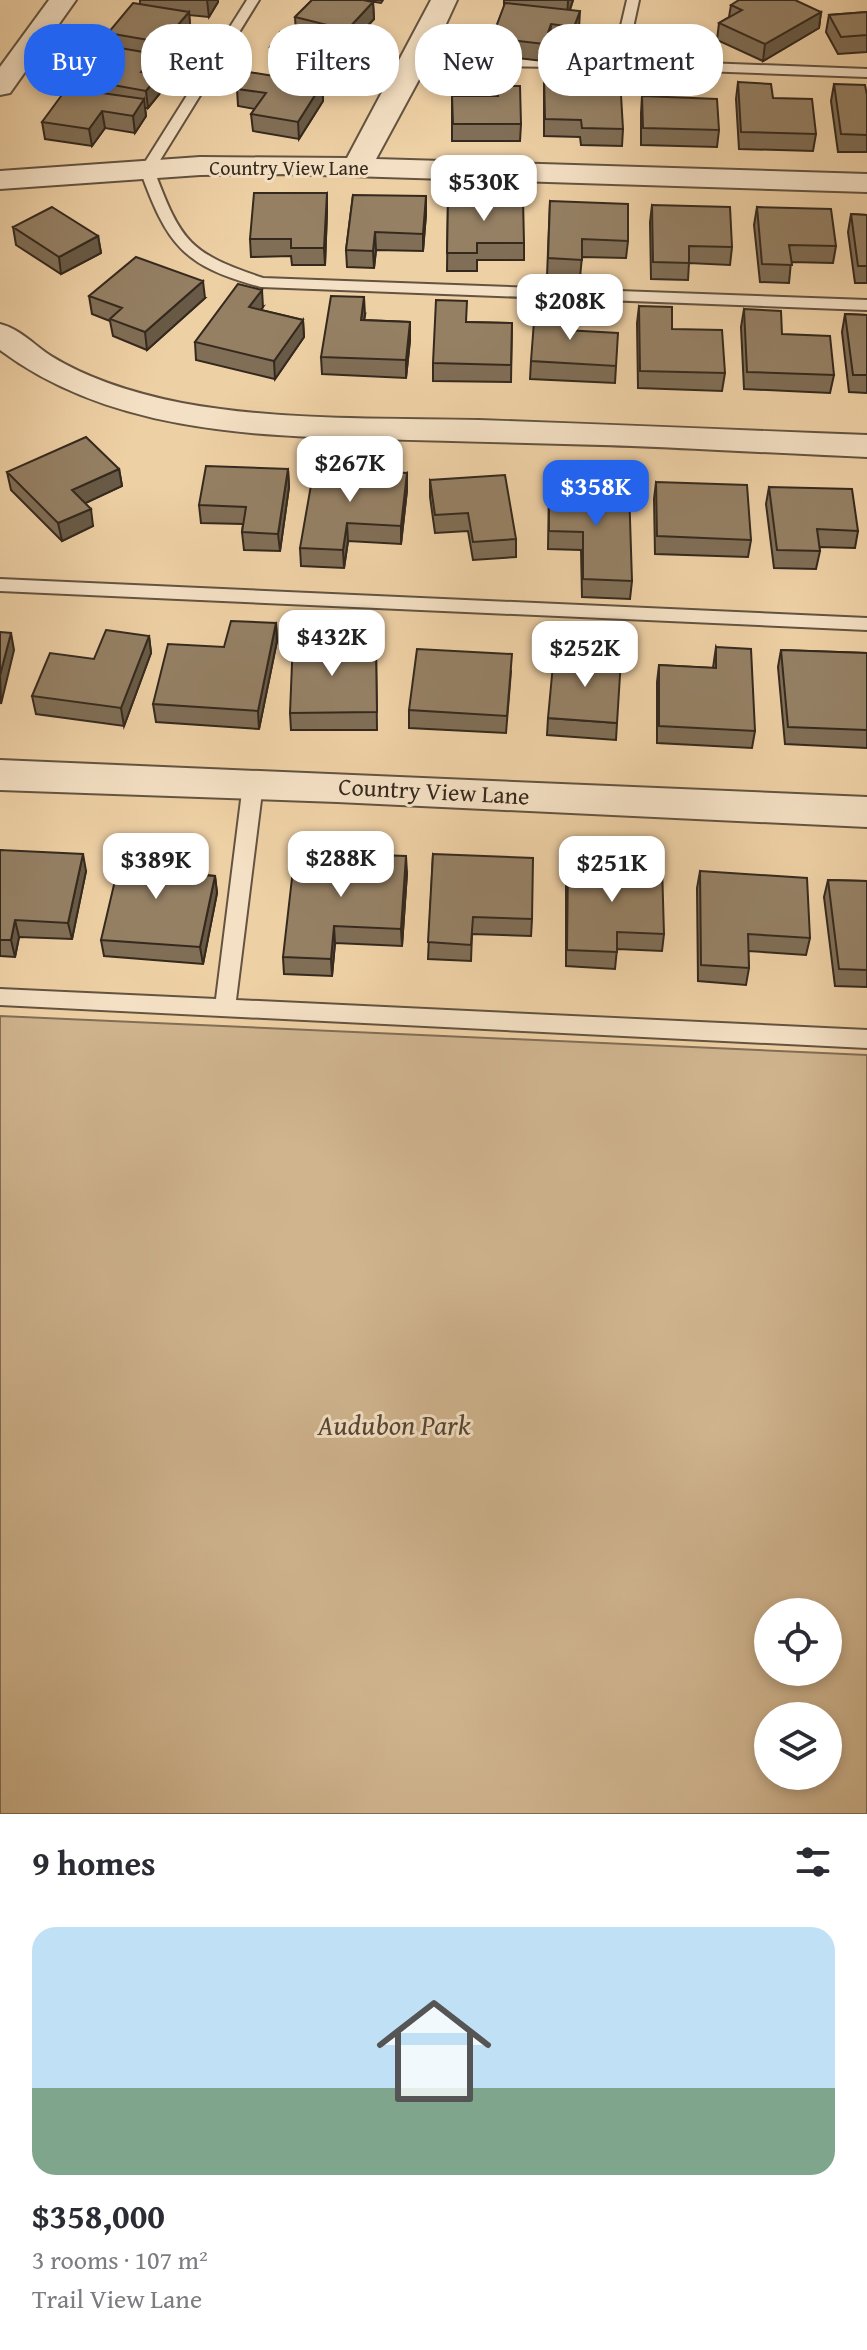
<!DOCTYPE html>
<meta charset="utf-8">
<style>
body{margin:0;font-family:"Gentium Book Plus",serif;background:#f2f2f3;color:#2b2b33;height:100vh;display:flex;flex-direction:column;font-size:30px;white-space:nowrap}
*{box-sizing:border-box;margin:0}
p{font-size:26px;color:#7c7c81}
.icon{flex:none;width:44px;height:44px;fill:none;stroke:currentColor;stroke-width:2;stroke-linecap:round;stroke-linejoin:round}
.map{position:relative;height:1814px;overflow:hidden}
.drawer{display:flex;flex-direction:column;background:#fff;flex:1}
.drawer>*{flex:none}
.hud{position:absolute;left:24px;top:24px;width:820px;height:72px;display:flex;gap:16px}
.controls{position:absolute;left:754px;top:1598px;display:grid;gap:16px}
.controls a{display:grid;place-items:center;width:88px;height:88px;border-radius:50%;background:#fff;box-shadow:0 4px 12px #0003;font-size:40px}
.price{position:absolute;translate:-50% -68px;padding:0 18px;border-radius:16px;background:#fff;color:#222;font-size:26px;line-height:52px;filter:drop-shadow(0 2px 4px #0008)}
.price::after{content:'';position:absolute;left:50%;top:48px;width:24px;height:18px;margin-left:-12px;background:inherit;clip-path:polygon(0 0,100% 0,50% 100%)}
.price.on{background:#2563eb;color:#fff}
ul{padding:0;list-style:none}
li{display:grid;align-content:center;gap:16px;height:424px;padding:0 32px}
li+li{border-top:2px solid #e1e1e2}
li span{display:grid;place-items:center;height:248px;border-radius:24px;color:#555}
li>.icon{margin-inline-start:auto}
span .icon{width:144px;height:144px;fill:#fffc;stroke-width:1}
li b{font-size:34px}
h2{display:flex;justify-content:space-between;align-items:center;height:96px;padding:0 32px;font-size:34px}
.chip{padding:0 28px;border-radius:32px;background:#fff;box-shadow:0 4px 12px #0003;font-size:28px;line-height:72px}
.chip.on{background:#2563eb;color:#fff}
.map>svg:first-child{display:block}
.green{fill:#cfb48e;stroke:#826e56;stroke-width:2;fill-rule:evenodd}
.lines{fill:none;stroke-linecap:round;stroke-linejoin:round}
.service-casing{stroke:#635340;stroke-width:4}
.minor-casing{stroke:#635340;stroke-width:4}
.service{fill:#f4e0c4;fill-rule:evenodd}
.minor{fill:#f4e0c4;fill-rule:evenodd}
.wall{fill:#806e56;stroke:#35291e;stroke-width:2}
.shaded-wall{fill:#685a46;stroke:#35291e;stroke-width:2}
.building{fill:#958064;stroke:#35291e;stroke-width:2}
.labels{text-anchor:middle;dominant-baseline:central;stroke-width:6;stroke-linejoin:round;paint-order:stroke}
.far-street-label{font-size:20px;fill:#35291e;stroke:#f4e0c4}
.street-label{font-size:24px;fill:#35291e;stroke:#f4e0c4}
.near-park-label{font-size:28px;font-style:italic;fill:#544534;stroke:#f4e0c4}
</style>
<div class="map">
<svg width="867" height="1814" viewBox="0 0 867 1814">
<rect width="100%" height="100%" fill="#eed0a5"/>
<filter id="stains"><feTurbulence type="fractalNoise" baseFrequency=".0025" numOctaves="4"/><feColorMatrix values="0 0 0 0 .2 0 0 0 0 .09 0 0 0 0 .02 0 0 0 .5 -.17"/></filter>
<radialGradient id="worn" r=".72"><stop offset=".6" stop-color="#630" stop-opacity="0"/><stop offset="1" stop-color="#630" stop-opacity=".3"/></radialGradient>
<path class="green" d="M0 1016 867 1055V1814H0ZM768 1612H828V1672H768ZM768 1716H828V1776H768Z"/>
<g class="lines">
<g class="service-casing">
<path id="service" d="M247 0H259L154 170C181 242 189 253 263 278L867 300V310L261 287C182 266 167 244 140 170Z
M627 0H639L626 60 867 69V77L619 68 415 65 408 61 415 57 613 60Z
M0 579 867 618V630L0 591Z
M253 777 263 784 236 1000 867 1030V1048L0 1005V989L216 999 243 784Z"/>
</g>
<g class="minor-casing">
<path id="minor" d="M49 0H76L10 93 0 95V67Z
M431 0H457L429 61 376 159 867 174V192L287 174 200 175 0 189V171L200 157 347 158Z
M0 324C20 329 34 345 51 356 90 380 137 394 182 403 279 421 380 418 479 420 608 424 737 430 867 435V457C766 453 665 446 564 444 502 442 439 441 376 439 247 436 107 430 0 350Z
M0 760 867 797V827L337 802 0 790Z"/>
</g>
<use href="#service" class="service"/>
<use href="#minor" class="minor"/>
</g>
<path class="wall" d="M140 0H218V2L209 17 189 15 192 45 179 62 155 58 157 71 154 74 159 75 161 92 148 108H145L146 116 135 133 105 128 92 146 45 139 42 122 81 90 80 79 109 46 108 33 140 4Z
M312 0H383L381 3 369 1 373 2 374 19 352 42V59L333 91 323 89V101L299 139 253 131 251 114 255 109 238 106 237 89 288 78V67L271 64 270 47 296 34 295 17Z
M504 0H573L570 10 579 28 573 44 550 41 543 61 491 55 492 38 504 7Z
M731 5 821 12 819 28 763 61 717 40 719 23 729 17Z
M867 12V52L838 54 826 32 829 15Z
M544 76 576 94 623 129 622 146 581 145 580 137 544 136Z
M738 82 773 98 816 134 813 151 739 149 736 99Z
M834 84 867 95V152H838L831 101Z
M497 86 521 124 520 141H452V96H497Z
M642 96 719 130 717 147 641 145V113Z
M327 193V211L325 265H292L291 256 251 257 250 239Z
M353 195 426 214 423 251 376 250 374 268 347 267 346 250Z
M448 199 524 243V260H477V271H447Z
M550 201 628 241 626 258 582 257 580 277 547 276Z
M652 205 732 247 730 265 689 263 688 280 651 279 650 222Z
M757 207 836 246 833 263 791 262 789 283 760 282 754 225Z
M851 214 867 215V283H855L848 232Z
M13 227 98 236 101 253 61 274 16 245Z
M89 296 205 298 147 350 113 336 110 321 92 314Z
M639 306 672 329 725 373 722 391 638 388 637 323Z
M263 307 261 310 303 320 304 337 275 379 196 360 195 342Z
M744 309 834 375 830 393 744 389 741 327Z
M845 314 867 315V393L849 392 842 332Z
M365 315 364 320 410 322V340L406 378 322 374 321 357Z
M466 322 512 323 511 382 433 381V363Z
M566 330 616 366 615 383 530 379 531 361Z
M119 469 122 486 85 503 93 526 62 541 11 490 7 472Z
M288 469 289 487 280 551 244 550 242 532 243 524 201 523 199 505Z
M407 473V490L401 544 348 541 344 568 301 566 300 548Z
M430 480 516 539V557L473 560 468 531 435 533 430 497Z
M656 482 751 540 748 557 655 554 654 499Z
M549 486 632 581 630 599 582 597 581 550 548 549Z
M769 487 858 531 855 548 819 547 820 551 816 569 774 568 766 504Z
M276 623 277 641 259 729 156 722 153 704 224 647Z
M149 636 151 653 124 726 36 714 32 696 94 659Z
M336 639V650H376L377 730H291L290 713Z
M716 647 755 731 752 748 657 743V682L659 665 713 668Z
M781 650 867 653V748L785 744 778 667Z
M511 671 506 733 409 728V710Z
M548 718 617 723 616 740 547 735Z
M0 850 86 871 72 939 19 937 15 957 0 956Z
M433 854 532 919 531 936 472 934 471 961 428 959Z
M170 862 167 872 215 876 217 893 203 964 104 956 101 940Z
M568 862 664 934 662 951 617 949 615 969 566 966V879Z
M700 871 810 938 806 955 748 951 749 968 746 985 698 981 697 888Z
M407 873 402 946 335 943 332 976 284 974 283 957Z
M828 880 867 881V987L835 986 824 897Z"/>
<path class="shaded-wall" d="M207 0H218V2L209 17Z
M568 0H573L567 18 568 1Z
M373 2 374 19 347 47V30Z
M580 11 579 28 573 44 574 27Z
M189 12 192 45 179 62 177 26Z
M821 12 819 28 763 61 765 44Z
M551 24 550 41 543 61 544 44Z
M352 42V59L333 91V74Z
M155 54 157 71 143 89 141 72Z
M159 75 161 92 148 108 146 91Z
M322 84 323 101 299 139 298 122Z
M144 99 146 116 135 133 133 116Z
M102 111 105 128 92 146 89 129Z
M327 193V211L325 265 324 248Z
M426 196V214L423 251V234Z
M375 232 376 250 374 268 373 251Z
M98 236 101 253 61 274 59 257Z
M203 281 205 298 147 350 145 332Z
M262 290 263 307 250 325 249 307Z
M364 297 365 315 361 338V320Z
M303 320 304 337 275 379 274 361Z
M410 322V340L406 378V360Z
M119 469 122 486 75 508 72 490Z
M288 469 289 487 280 551 278 534Z
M407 473V490L401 544V526Z
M91 509 93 526 62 541 58 523Z
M347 523 348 541 344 568 343 550Z
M276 623 277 641 259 729 258 711Z
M11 633 14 650 1 704 0 675Z
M149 636 151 653 124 726 121 708Z
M167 845 170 862 164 889 161 872Z
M83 854 86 871 72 939 68 923Z
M406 856 407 873 402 946 401 929Z
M215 876 217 893 203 964 200 947Z
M15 920 19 937 15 957 11 940Z
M334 926 335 943 332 976 331 959Z"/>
<path class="building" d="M312 0H363L373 2 347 30 295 17Z
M739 0H795L821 12 765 44 719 23 742 10 731 5Z
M133 3 189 12 177 26 191 28 177 45 108 33Z
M505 3 580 11 574 27 551 24 544 44 492 38Z
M867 12V35L841 37 829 15Z
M280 32 352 42 333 74 287 67 297 51 270 47Z
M108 46 155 54 141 72 159 75 146 91 80 79Z
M249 72 322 84 298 122 251 114 266 93 237 89Z
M544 76 575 77 576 94 621 95 623 129 582 128 581 120 545 119Z
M738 82 771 84 773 98 812 99 816 134 741 132Z
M834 84 865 85 867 95V135L841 134Z
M497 86H520L521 124H453L452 96H498Z
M67 88 144 99 133 116 102 111 89 129 42 122Z
M642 96 717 99 719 130 643 128Z
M254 193H327L324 248H291V239H250Z
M353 195 426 196 423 234 375 232 373 251 346 250Z
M448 199H523L524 243H477V253H447Z
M550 201 628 204V241L582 239V260L548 258Z
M652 205 730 207 732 247 689 246V263L653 262Z
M52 207 98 236 59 257 13 227Z
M757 207 831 209 836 246 789 245 792 265 762 264Z
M851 214 867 215V266H858Z
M136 257 203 281 145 332 110 319 122 308 89 296Z
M238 284 262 290 249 307 303 320 274 361 195 342Z
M331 296 364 297 361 320 410 322 406 360 321 357Z
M436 300 467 301 466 322 512 323 511 365 433 363Z
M639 306 672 307V329L722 330 725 373 640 371Z
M535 308 567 310 565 330 618 333 616 366 531 361Z
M744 309 781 311 782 334 830 336 834 375 747 372Z
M845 314 867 315V375H853Z
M86 437 119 469 72 490 91 509 58 523 7 472Z
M206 466 288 469 278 534 242 532 246 507 199 505Z
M314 468 407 473 401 526 347 523 343 550 300 548Z
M505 475 516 539 473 542 468 513 435 515 430 480Z
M656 482 747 485 751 540 657 536Z
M549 486 629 488 632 581 583 579V532L549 531Z
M769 487 852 489 858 531 817 529 820 551 777 550Z
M231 621 276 623 258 711 153 704 168 644 224 647Z
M106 630 149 636 121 708 32 696 50 653 94 659Z
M0 632 11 633 0 675Z
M293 639H336L335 650H376L377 712 290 713Z
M716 647 751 649 755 731 659 726V665L716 668Z
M417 649 512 654 507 716 409 710Z
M781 650 867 653V730L788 727Z
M554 654 621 659 617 723 548 718Z
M124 842 167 845 161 872 215 876 200 947 101 940Z
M0 850 83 854 68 923 15 920 11 940H0Z
M295 852 406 856 401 929 334 926 331 959 283 957Z
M433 854 533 858 532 919 473 917 471 945 428 942Z
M568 862 662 866 664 934 617 932V952L567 950Z
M700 871 807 878 810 938 748 934 749 968 701 965Z
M828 880 867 881V970L839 969Z"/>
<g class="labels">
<g class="far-street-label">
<text x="289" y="167">Country View Lane</text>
</g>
<g class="street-label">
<text transform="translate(434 791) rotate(3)">Country View Lane</text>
</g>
<g class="near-park-label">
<text x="394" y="1424">Audubon Park</text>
</g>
</g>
<rect width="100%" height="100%" filter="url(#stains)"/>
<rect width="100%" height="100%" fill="url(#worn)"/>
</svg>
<div class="controls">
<a><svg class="icon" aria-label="locate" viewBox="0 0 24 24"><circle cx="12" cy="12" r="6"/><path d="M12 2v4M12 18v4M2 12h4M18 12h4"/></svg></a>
<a><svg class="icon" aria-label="layers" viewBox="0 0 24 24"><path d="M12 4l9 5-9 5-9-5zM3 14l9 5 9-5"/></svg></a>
</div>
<b class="price" style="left:484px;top:223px">$530K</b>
<b class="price" style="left:570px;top:342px">$208K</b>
<b class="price" style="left:350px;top:504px">$267K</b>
<b class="price on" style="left:596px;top:528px">$358K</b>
<b class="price" style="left:332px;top:678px">$432K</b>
<b class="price" style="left:585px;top:689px">$252K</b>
<b class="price" style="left:341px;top:899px">$288K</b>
<b class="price" style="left:156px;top:901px">$389K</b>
<b class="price" style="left:612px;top:904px">$251K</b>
<div class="hud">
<a class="chip on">Buy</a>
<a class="chip">Rent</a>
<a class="chip">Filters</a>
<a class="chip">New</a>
<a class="chip">Apartment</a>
</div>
</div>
<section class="drawer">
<h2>9 homes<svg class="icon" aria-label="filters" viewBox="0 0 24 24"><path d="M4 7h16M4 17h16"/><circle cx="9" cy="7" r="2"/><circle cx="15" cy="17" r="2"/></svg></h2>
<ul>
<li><span style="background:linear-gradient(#bfe0f5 65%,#7fa58c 0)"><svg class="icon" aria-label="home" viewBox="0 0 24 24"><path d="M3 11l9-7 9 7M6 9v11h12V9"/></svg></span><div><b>$358,000</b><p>3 rooms · 107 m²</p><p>Trail View Lane</p></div></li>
</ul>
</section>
